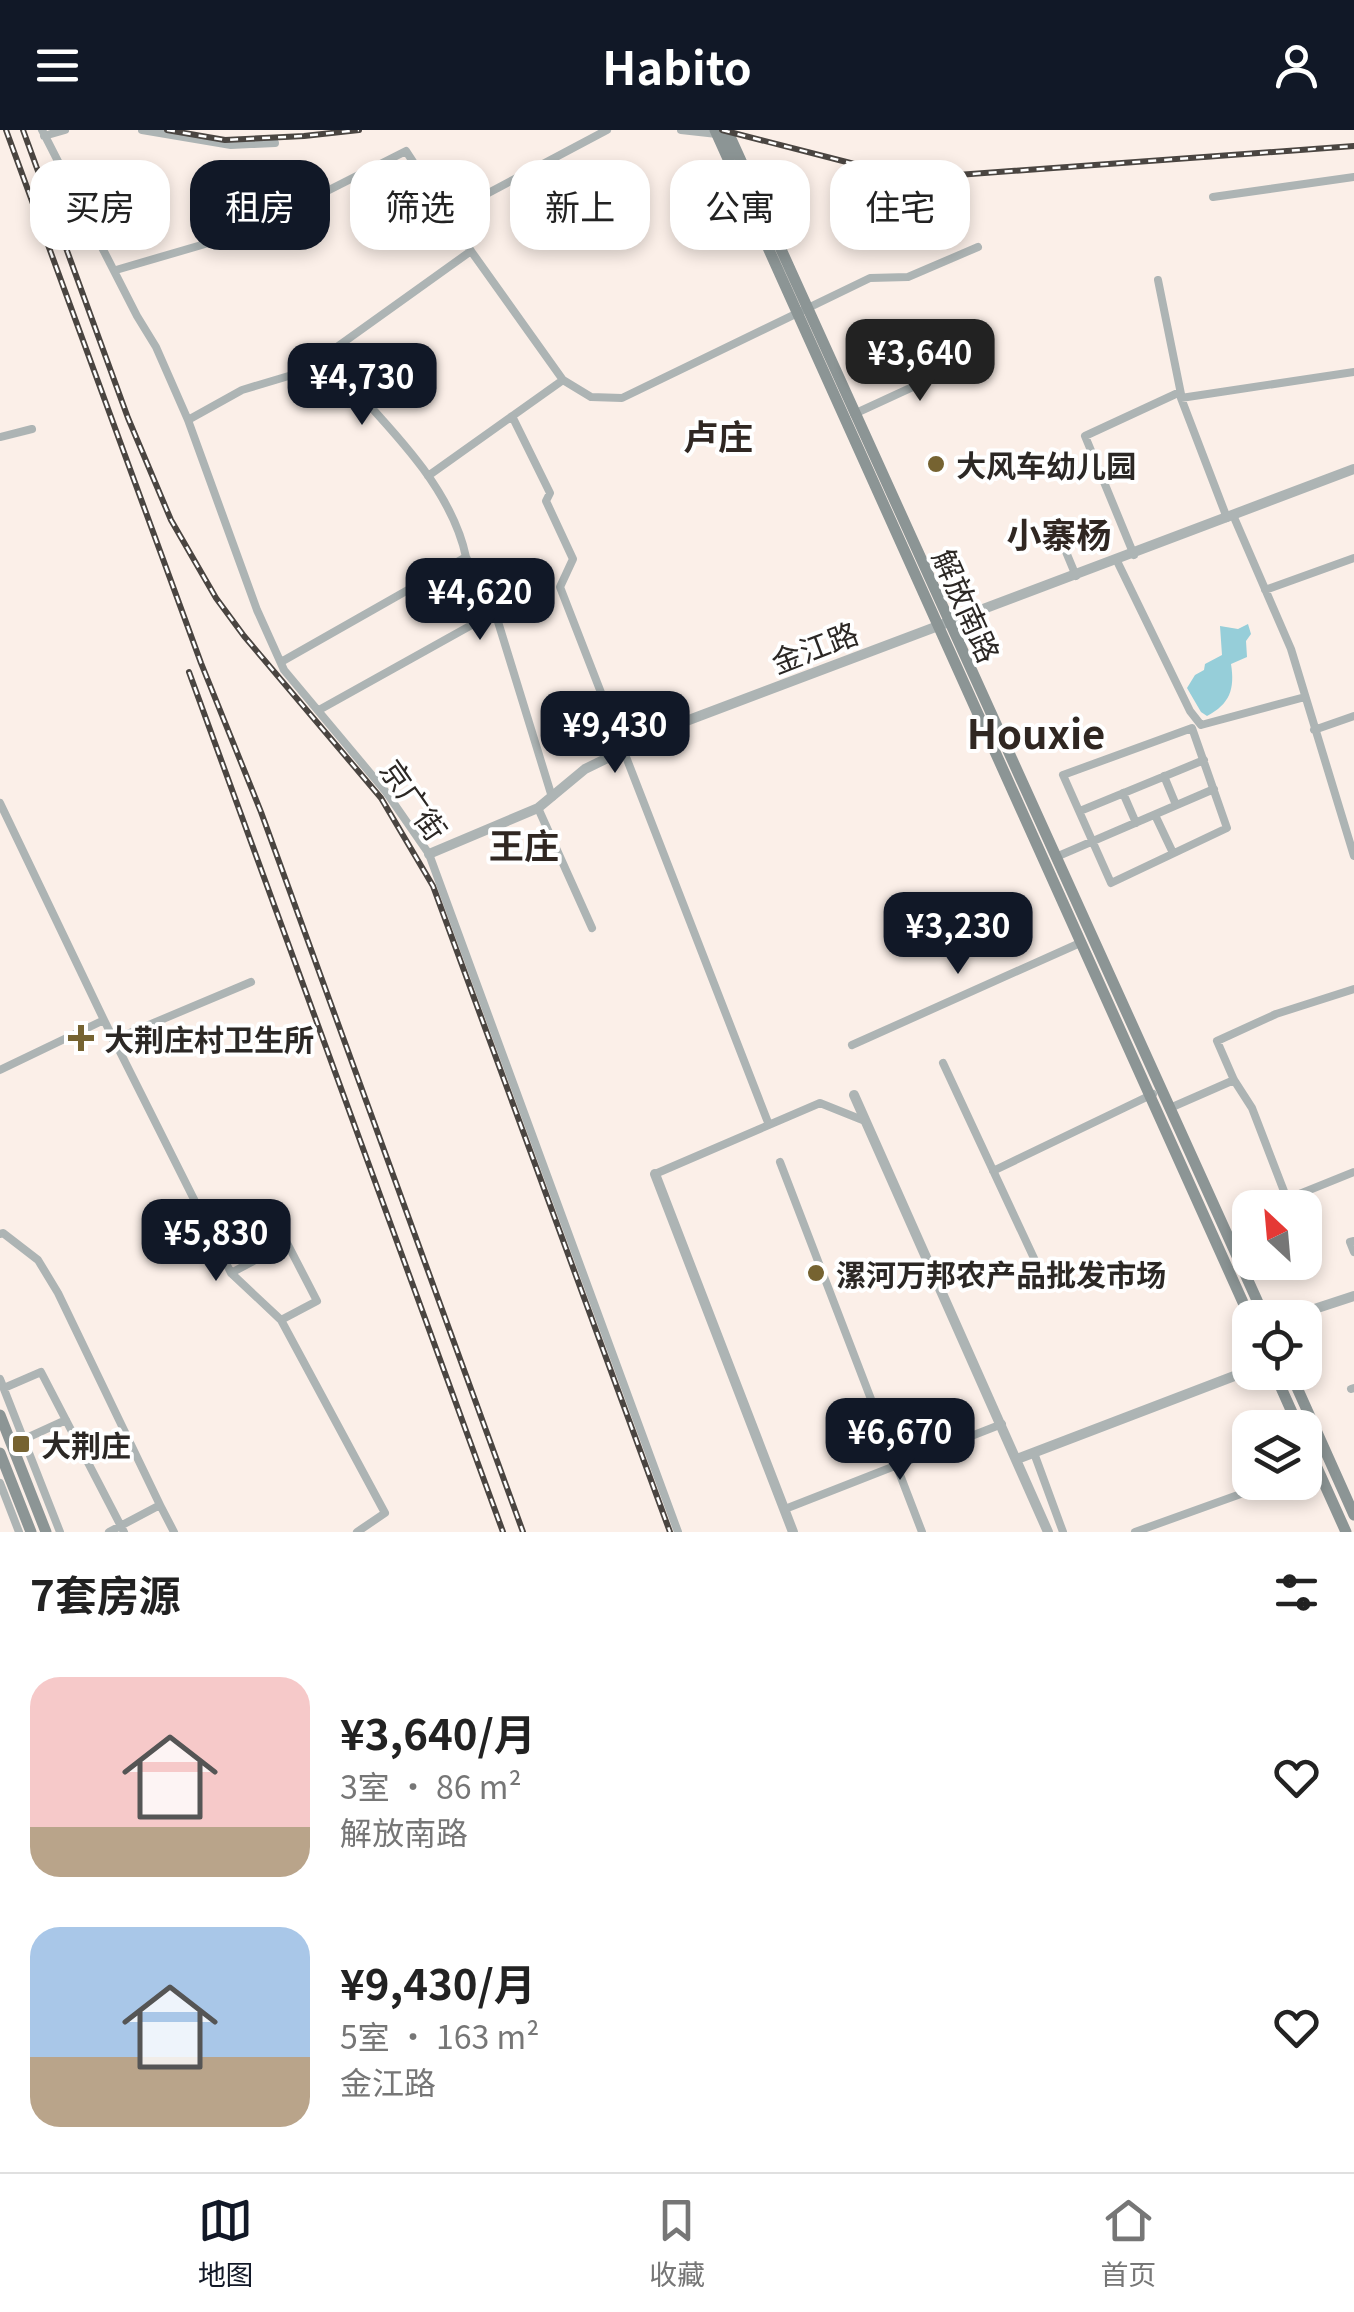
<!DOCTYPE html>
<html lang="zh">
<meta charset="utf-8">
<style>
body{margin:0;font-family:Georgia,"Noto Sans SC",serif;background:#f6f6f6;color:#222;height:100vh;display:flex;flex-direction:column;font-size:38px;white-space:nowrap}
*{box-sizing:border-box;margin:0}
p{font-size:32px;color:#767676}
.icon{flex:none;width:55px;height:55px;fill:none;stroke:currentColor;stroke-width:2;stroke-linecap:round;stroke-linejoin:round}
.map{position:relative;height:1402px;overflow:hidden}
.side{display:flex;flex-direction:column;background:#fff;flex:1}
.side>*{flex:none}
.hud{position:absolute;left:30px;top:30px;width:1295px;height:90px;display:flex;gap:20px}
.needle{width:65px;rotate:334deg}
.fabs{position:absolute;left:1232px;top:1060px;display:grid;gap:20px}
.fabs a{display:grid;place-items:center;width:90px;height:90px;border-radius:20px;background:#fff;box-shadow:0 5px 15px #0003;font-size:50px}
.price{position:absolute;translate:-50% -85px;padding:0 22px;border-radius:20px;background:#111827;color:#fff;font-size:32px;line-height:65px;filter:drop-shadow(0 2px 5px #0008)}
.price::after{content:'';position:absolute;left:50%;top:60px;width:30px;height:22px;margin-left:-15px;background:inherit;clip-path:polygon(0 0,100% 0,50% 100%)}
.price.current{background:#222;color:#fff}
ul{padding:0;list-style:none}
li{display:flex;align-items:center;gap:30px;height:250px;padding:0 30px}
li span{display:grid;place-items:center;flex:none;width:280px;height:200px;border-radius:30px;color:#555}
li>.icon{margin-inline-start:auto}
span .icon{width:120px;height:120px;fill:#fffc;stroke-width:1}
li b{font-size:42px}
h2{display:flex;justify-content:space-between;align-items:center;height:120px;padding:0 30px;font-size:42px}
.pill{padding:0 35px;border-radius:30px;background:#fff;box-shadow:0 5px 15px #0003;font-size:35px;line-height:90px}
.pill.current{background:#111827;color:#fff}
header{display:flex;justify-content:space-between;align-items:center;height:130px;padding:0 30px;background:#111827;color:#fff;font-size:45px;font-weight:700}
.tabs{display:flex;justify-content:space-around;align-items:center;height:140px;border-top:2px solid #e0e0e0;background:#fff;font-size:28px;color:#767676}
.tabs a{display:grid;justify-items:center;gap:5px}
.tabs .current{color:#111827}
.map>svg:first-child{display:block}
.green{fill:#c8d8c1}
.water{fill:#96ced9}
.lines{fill:none;stroke-linecap:round;stroke-linejoin:round}
.minor{stroke:#adb4b4;stroke-width:8}
.tertiary{stroke:#adb4b4;stroke-width:10}
.secondary{stroke:#8c9595;stroke-width:11}
.rail-casing{stroke:#4a4541;stroke-width:6}
.rail{stroke:#fff;stroke-width:2.5;stroke-dasharray:8;stroke-linecap:butt}
.poi-dot{fill:#766331;stroke:#fff;stroke-width:4}
.labels{text-anchor:middle;dominant-baseline:central;stroke-width:8;stroke-linejoin:round;paint-order:stroke}
.poi-label{font-size:30px;font-weight:bold;fill:#2c2825;stroke:#fff;text-anchor:start}
.street-label{font-size:30px;fill:#2c2825;stroke:#fff}
.quarter-label{font-size:35px;font-weight:bold;fill:#302722;stroke:#fff}
.district-label{font-size:40px;font-weight:bold;fill:#302722;stroke:#fff}
</style>
<header><svg class="icon" aria-label="menu" viewBox="0 0 24 24"><path d="M4 6h16M4 12h16M4 18h16"/></svg>Habito<svg class="icon" aria-label="person" viewBox="0 0 24 24"><circle cx="12" cy="8" r="4"/><path d="M4 21q1-7 8-7t8 7"/></svg></header>
<div class="map">
<svg width="1354" height="1402" viewBox="0 0 1354 1402">
<rect width="100%" height="100%" fill="#fbefe8"/>
<path class="green" d="M555 41 574 75 539 95 520 61Z"/>
<path class="water" d="M1248 494 1251 504 1246 511 1247 527 1231 534C1235 559 1230 574 1207 586L1201 582 1187 558 1195 545 1204 540 1205 534 1222 525 1220 496 1238 499Z"/>
<g class="lines">
<path class="minor" d="M42 0 137 186 156 217 188 290 257 480 284 540 386 662 429 724 678 1402
M142 0 231 15 275 13
M681 0 717 4
M44 6 65 0
M1213 67 1354 47
M447 85 607 0
M116 140 246 102 406 21 471 121 302 242 242 260 188 290
M1158 150 1181 264
M324 226C375 284 450 350 466 427
M563 250 591 267 622 268 870 148 908 147 978 117
M854 284 969 231
M512 286 550 363 546 371 573 429 560 457 769 995
M0 307 32 299
M428 346 563 250 471 121
M1233 385 1291 519 1354 726
M1227 388 1181 268 1354 242
M1059 405 1076 446
M1134 425 1085 306 1180 262
M1117 431 1190 581 1201 595 1305 567
M1265 460 1354 428
M281 532 466 427 495 482
M319 580 495 482 552 667
M1192 598 1227 698 1111 753 1063 645Z
M1314 600 1354 586
M1164 646 1176 675
M1123 663 1136 693
M0 673 104 890 0 940
M538 678 592 798
M1080 681 1204 630
M1155 685 1173 723
M1056 727 1214 659
M1354 859 1276 884 1217 911 1234 950 1252 978 1287 1069 1354 1042
M104 890 231 1143 281 1190 385 1383 357 1402
M113 910 251 852
M852 915 1080 813
M943 933 1046 1154
M1170 978 1234 950
M780 1032 922 1402
M993 1041 1153 964
M655 1044 820 973 865 991
M0 1104 3 1103 38 1130 58 1163 160 1375 109 1402
M1354 1111 1350 1112 1354 1122
M231 1143 287 1113 317 1171 281 1190
M0 1249 60 1402
M4 1258 41 1242 124 1402
M1351 1259 1354 1258
M20 1311 66 1290
M1034 1323 1063 1402
M0 1353 19 1402
M160 1375 174 1402
M785 1379 1002 1294
M1135 1402 1274 1352"/>
<path class="tertiary" d="M429 724 538 678 585 639 673 596 1354 339
M854 965 1048 1402
M655 1044 793 1402
M1287 1188 1354 1166
M1017 1329 1250 1240"/>
<path class="secondary" d="M715 0 1250 1188
M727 0 1265 1188
M1274 1242 1299 1298
M1290 1242 1354 1385
M0 1285 46 1402
M1305 1311 1346 1402
M0 1323 31 1402"/>
<g class="rail-casing">
<path id="rail" d="M6 0 201 533 261 682 523 1402
M23 0 128 288 171 390 216 468 244 506 381 668 433 756 670 1402
M167 0 225 10 304 6 359 0
M722 0 870 38 944 46 1354 16
M189 542 503 1402"/>
</g>
<use href="#rail" class="rail"/>
</g>
<g class="poi-dot">
<circle cx="936" cy="334" r="10"/>
<path d="M76 893h10v10h10v10h-10v10h-10v-10h-10v-10h10z"/>
<circle cx="816" cy="1143" r="10"/>
<rect x="11" y="1304" width="20" height="20" rx="5"/>
</g>
<g class="labels">
<g class="poi-label">
<text x="956" y="334">大风车幼儿园</text>
<text x="104" y="908">大荆庄村卫生所</text>
<text x="836" y="1143">漯河万邦农产品批发市场</text>
<text x="41" y="1314">大荆庄</text>
</g>
<g class="street-label">
<text transform="translate(968 475) rotate(66)">解放南路</text>
<text transform="translate(814 516) rotate(-21)">金江路</text>
<text transform="translate(415 669) rotate(55)">京广街</text>
</g>
<g class="quarter-label">
<text x="718" y="304">卢庄</text>
<text x="1059" y="402">小寨杨</text>
<text x="524" y="713">王庄</text>
</g>
<g class="district-label">
<text x="1036" y="602">Houxie</text>
</g>
</g>
</svg>
<div class="fabs">
<a><svg class="needle" viewBox="-14 -14 28 28"><path d="M0-13l5 13h-10z" fill="#e53935"/><path d="M0 13l5-13h-10z" fill="#767676"/></svg></a>
<a><svg class="icon" aria-label="locate" viewBox="0 0 24 24"><circle cx="12" cy="12" r="6"/><path d="M12 2v4M12 18v4M2 12h4M18 12h4"/></svg></a>
<a><svg class="icon" aria-label="layers" viewBox="0 0 24 24"><path d="M12 4l9 5-9 5-9-5zM3 14l9 5 9-5"/></svg></a>
</div>
<b class="price current" style="left:920px;top:274px">¥3,640</b>
<b class="price" style="left:362px;top:298px">¥4,730</b>
<b class="price" style="left:480px;top:513px">¥4,620</b>
<b class="price" style="left:615px;top:646px">¥9,430</b>
<b class="price" style="left:958px;top:847px">¥3,230</b>
<b class="price" style="left:216px;top:1154px">¥5,830</b>
<b class="price" style="left:900px;top:1353px">¥6,670</b>
<div class="hud">
<a class="pill">买房</a>
<a class="pill current">租房</a>
<a class="pill">筛选</a>
<a class="pill">新上</a>
<a class="pill">公寓</a>
<a class="pill">住宅</a>
</div>
</div>
<section class="side">
<h2>7套房源<svg class="icon" aria-label="filters" viewBox="0 0 24 24"><path d="M4 7h16M4 17h16"/><circle cx="9" cy="7" r="2"/><circle cx="15" cy="17" r="2"/></svg></h2>
<ul>
<li><span style="background:linear-gradient(#f6c9c9 75%,#b9a48a 0)"><svg class="icon" aria-label="home" viewBox="0 0 24 24"><path d="M3 11l9-7 9 7M6 9v11h12V9"/></svg></span><div><b>¥3,640/月</b><p>3室 · 86 m²</p><p>解放南路</p></div><svg class="icon" aria-label="heart" viewBox="0 0 24 24"><path d="M12 20l-8-8c-3-5 5-10 8-4 3-6 11-1 8 4z"/></svg></li>
<li><span style="background:linear-gradient(#a9c7e8 65%,#b9a48a 0)"><svg class="icon" aria-label="home" viewBox="0 0 24 24"><path d="M3 11l9-7 9 7M6 9v11h12V9"/></svg></span><div><b>¥9,430/月</b><p>5室 · 163 m²</p><p>金江路</p></div><svg class="icon" aria-label="heart" viewBox="0 0 24 24"><path d="M12 20l-8-8c-3-5 5-10 8-4 3-6 11-1 8 4z"/></svg></li>
</ul>
</section>
<nav class="tabs">
<a class="current"><svg class="icon" aria-label="map" viewBox="0 0 24 24"><path d="M3 6l6-2 6 2 6-2v14l-6 2-6-2-6 2zM9 4v14M15 6v14"/></svg>地图</a>
<a><svg class="icon" aria-label="saved" viewBox="0 0 24 24"><path d="M7 4h10v16l-5-4-5 4z"/></svg>收藏</a>
<a><svg class="icon" aria-label="home" viewBox="0 0 24 24"><path d="M3 11l9-7 9 7M6 9v11h12V9"/></svg>首页</a>
</nav>
